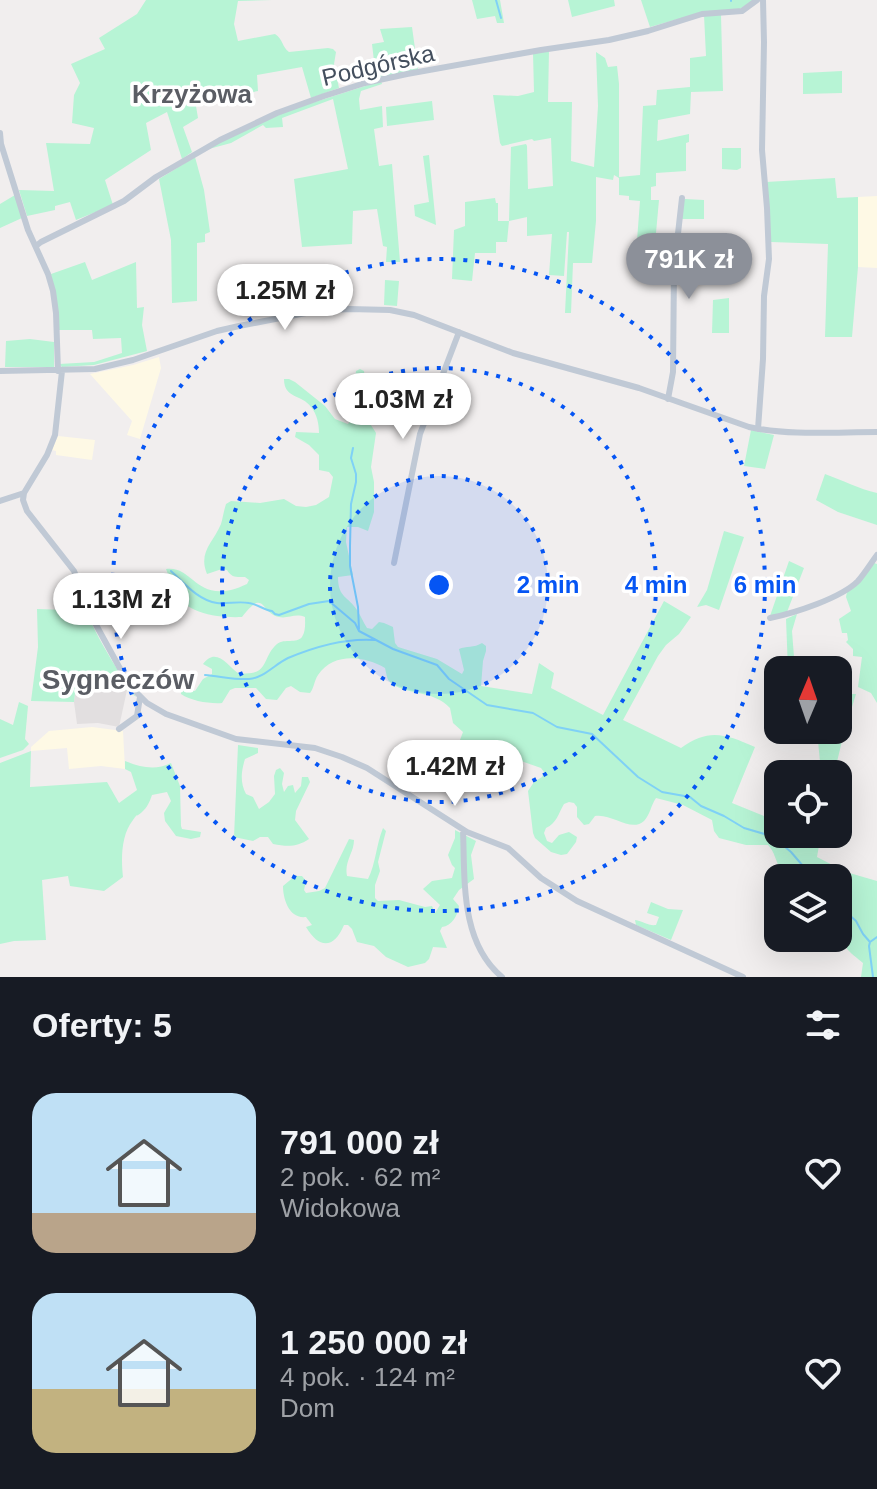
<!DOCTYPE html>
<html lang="pl">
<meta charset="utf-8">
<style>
body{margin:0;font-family:Arial,sans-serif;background:#20242c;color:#f1f3f6;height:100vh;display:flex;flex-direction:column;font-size:30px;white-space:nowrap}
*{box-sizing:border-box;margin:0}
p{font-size:26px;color:#9ea1a6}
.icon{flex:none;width:44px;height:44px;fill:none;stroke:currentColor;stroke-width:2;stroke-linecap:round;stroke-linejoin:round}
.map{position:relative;height:977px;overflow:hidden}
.side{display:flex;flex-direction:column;background:#171b24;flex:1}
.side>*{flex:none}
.needle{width:52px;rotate:2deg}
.buttons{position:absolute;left:764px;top:656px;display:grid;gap:16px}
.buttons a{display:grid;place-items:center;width:88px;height:88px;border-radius:16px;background:#171b24;box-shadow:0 8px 32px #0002;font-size:40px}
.price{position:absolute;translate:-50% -68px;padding:0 18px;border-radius:28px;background:#fff;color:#222;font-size:26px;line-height:52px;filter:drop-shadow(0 2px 4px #0008)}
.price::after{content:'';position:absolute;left:50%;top:48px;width:24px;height:18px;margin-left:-12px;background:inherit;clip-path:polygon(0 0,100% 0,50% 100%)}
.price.current{background:#8c9099;color:#fff}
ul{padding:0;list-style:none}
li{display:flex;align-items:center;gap:24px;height:200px;padding:0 32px}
li span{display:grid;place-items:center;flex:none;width:224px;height:160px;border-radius:24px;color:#555}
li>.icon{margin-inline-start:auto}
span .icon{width:96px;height:96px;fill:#fffc;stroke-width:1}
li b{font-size:34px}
h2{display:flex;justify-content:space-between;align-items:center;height:96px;padding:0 32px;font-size:34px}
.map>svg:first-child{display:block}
.commercial{fill:#fef9e5}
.education{fill:#e2dfe0}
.green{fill:#b7f4d5}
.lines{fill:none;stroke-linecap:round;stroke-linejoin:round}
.stream{stroke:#7fd1f6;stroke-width:2}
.minor{stroke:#c0c9d5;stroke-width:6}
.ring{fill:none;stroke:#0555f4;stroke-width:4;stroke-dasharray:4 8}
.labels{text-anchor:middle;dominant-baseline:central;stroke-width:7;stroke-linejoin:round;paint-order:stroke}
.street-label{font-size:24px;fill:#444f5e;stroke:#fff}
.neighbourhood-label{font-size:26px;font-weight:bold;fill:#5a5d64;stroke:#fff}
.quarter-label{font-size:28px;font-weight:bold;fill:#5a5d64;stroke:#fff}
.centre{fill:#0555f4;stroke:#fff;stroke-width:4}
.ring-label{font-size:24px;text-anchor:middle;font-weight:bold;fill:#0555f4;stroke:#fff;stroke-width:7;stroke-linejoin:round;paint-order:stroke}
</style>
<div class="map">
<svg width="877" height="977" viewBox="0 0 877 977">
<rect width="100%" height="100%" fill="#f1eeee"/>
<path class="commercial" d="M877 196V268L858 267V197Z
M159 357 161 368 140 439 127 435 132 421 90 374 133 365Z
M58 436 95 440 92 460 56 455V451L52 450Z
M92 727 123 731 125 769 101 766 69 769 67 748 31 751V747L49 731Z"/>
<path class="education" d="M109 683 110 690H127L119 727 98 723 77 724 74 702 76 685Z"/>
<path class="green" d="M146 0H272L238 1 234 24 238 41 275 34C283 39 282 47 289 52L328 48 333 49 336 52 334 64 339 88 311 98 302 67 257 75 258 91 211 101 196 106 198 118 183 127 192 152 182 159 167 112 146 123 151 150 105 180 113 205 76 220 70 202 55 206V210L27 216 19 190 54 191 46 143 90 144 94 128 72 123 74 95 80 83 71 64 105 49 99 38 137 14Z
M472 0H500L504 23H497L495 16 477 19Z
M568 0H614L615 6 572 17Z
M641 0H754L738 10 703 12 650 27Z
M704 15H721L723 91 691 92 690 114 658 120 657 141 689 134V142L686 143V171L656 173V186L651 187V200H659L653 266 651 268 635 267 640 201 629 200V196L619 195V178L614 175 613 180 596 177V221L592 263H573L571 313H565L569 232H567L564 276 549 275 552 234 527 236V217L509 221 507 242H496V253H475L472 281 452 279 454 230 465 226V202L495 198 496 203H498V221H509L511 147 526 144 527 146 528 189 553 186 551 138 534 141 532 139 502 146 500 143 493 95 518 96 534 92 533 53 549 50 548 102H572L571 161 594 167 598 106 596 52 605 58 608 67 617 66 619 84V177L640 175 643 106 656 105 657 90 690 87V58L706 56Z
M412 27 418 70 376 78 372 44 384 42 380 29Z
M842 71V93L803 94V73Z
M381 81 382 84 361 91 359 99 360 110 382 106 383 127 374 129 379 166 392 164 400 262H386L387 247 383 246 377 209 353 211 352 244 302 247 294 179 348 169 333 99 282 118 283 127 266 128 263 125 231 143 205 150 277 114Z
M432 101 434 120 387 126 386 107Z
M722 148H741V168L737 170 722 169Z
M429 155 436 225 415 216 414 205 429 202 423 156Z
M195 157 204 190 210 232 205 234V242L197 243V301L172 303 171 240 159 179Z
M835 178 837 198 858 197V267L852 337H825L828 244 771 242 766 182Z
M15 195 22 218 0 228V204Z
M685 199 704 200V219H681L683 201Z
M85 262 92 280 136 262 137 308 144 307 142 325 147 351 94 365 62 367 59 364 94 362 122 353 121 338 93 339 92 330H58L51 274Z
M385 280 399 281 397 306 384 305Z
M729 298V333H712L713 300Z
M30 339 54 342V367H5L6 341Z
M360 369 364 371C365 379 364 384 372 386L375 391C372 399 365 414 369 422 371 426 374 429 376 433L371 467 374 482V512L368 531 358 527H347L346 542 353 575 338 577C338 598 348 596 357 610 361 616 363 622 367 628L372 629 379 622 384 623 393 627 395 643 398 647 437 659 462 674 464 670 459 649C466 646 474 648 482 643L486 646V651L483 661 481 686 532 694 539 663 554 673 551 688 603 715 664 601 691 617 679 634 666 645 658 656 623 720 681 748C709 728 725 734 755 747L732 803 764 816 775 786 778 788V834H821L817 857 846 872 877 881V977H861L863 963C851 953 839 946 842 929 843 921 844 918 842 909L838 908V878C821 878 792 884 780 868 775 860 775 852 768 845H746L719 838 714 831 712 820 683 805 656 798C651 805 650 815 644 821 631 833 612 813 595 816L589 824 584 825 577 817V807L574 803 569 802 564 804C558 814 557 823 546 828L544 833 547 841 552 843 559 835 569 832 577 837 576 842 567 854 561 855 551 852 535 838 533 833 528 791 534 782 542 777 544 772 541 768 521 761 516 752 497 740C483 739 484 750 479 760 471 765 461 763 454 756L463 732 453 723 450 708C433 689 404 696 389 681 387 679 386 672 385 668 364 656 334 652 318 675 314 681 314 688 310 693L300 692 291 686 286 688 277 700 266 699 256 688H235L230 690 222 703C210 704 191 701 181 694V689L186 688 195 691 203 679 212 674V669L203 664C216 646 228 666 238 673 270 677 261 658 277 644 285 638 296 644 302 637 306 631 305 622 305 617 295 613 288 619 279 617 260 613 265 587 242 617 218 618 183 614 173 588 170 582 169 576 166 569 195 565 196 608 247 584L249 580 245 577C236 577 232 578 227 570L222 569 207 574C198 552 213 543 221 524 223 517 224 510 226 504L231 501 260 503 284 499 296 506 306 507 316 505 329 497 333 477 329 472 319 470V455L309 445 295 437 296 432 319 433C319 424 317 414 311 407 302 394 284 399 284 379H289L295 382 325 406 335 419 348 424 351 420 347 412 352 402 356 371Z
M751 430 774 435 765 469 744 466Z
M825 474C842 480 859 489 877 493V525L838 512 816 500Z
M724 531 744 537 719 610 706 605 697 607 707 590Z
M789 561 804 568 787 612 770 616Z
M874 563 877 564V703L871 693 858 687 862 657 853 656V649L846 642 848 640 847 633H842L839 619 851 611 846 597 847 592Z
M72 576C82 588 84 607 91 622 103 648 120 674 136 697L127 690H110L109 683H106L76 685 74 702 31 701 38 647 37 609 66 610 67 599H80Z
M797 614 792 631 795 670H788L786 619Z
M838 694H856L844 733 834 774H824L825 766 820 762 818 741 821 730H838Z
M19 702 28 706 25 739 29 744 23 750 0 758V719L13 725Z
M238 745 258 748V753L245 759C241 772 240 782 246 794L253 797 259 809 269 802 275 794 274 776 276 770 280 768 284 773 282 784 284 792 288 786 293 785 295 793 301 786 302 777H308L310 782 296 811 295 820 309 839C297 847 288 847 273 844L268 837H260L253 841 234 837Z
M31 751 30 787 107 782 119 803 137 790 131 772 125 769V761C140 767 155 771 171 763L180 786 181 826 182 829 201 832 200 837 191 839 176 836 165 821 164 813 171 801 167 792 152 795C150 801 147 808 142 812 133 820 140 810 133 820 121 835 121 859 123 877L104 891 70 886 68 876 42 880 46 940 14 941 0 944V763Z
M383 828 386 831 378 862 380 871 375 885V898L378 901 399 900 425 907 432 906 435 913 440 905 423 889 432 881 452 878 455 868 452 865 448 855 455 838V830L476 841 471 855 474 879 459 890 453 899 459 906C458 915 452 926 442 927L440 931 447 948 433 947 429 959 425 963 408 967 386 957 374 946 357 942 352 929 348 925H344C334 949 319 949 306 927L312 925 306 917C289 919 283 899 283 886L295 876H302L306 881 304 890 306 893 319 891 325 888 349 839 354 840C354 853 344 861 347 876L368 879C376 863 376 845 383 828Z
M651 902 668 909 683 910 671 940 636 925 635 920C643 921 648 926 656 925L659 917 647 913Z"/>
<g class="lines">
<path class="stream" d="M496 0 501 18
M731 1V0
M353 448 351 458 356 474V482L351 504 350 546V566L358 607 359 629
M171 571C184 583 199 601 217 603 228 604 238 601 249 603 258 604 263 610 272 611L275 614 279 615 309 604 329 601 355 623 359 631 393 649 437 665 449 679 487 705 533 713 557 727 592 734 638 777 662 792 690 797 701 806 724 816 744 828 768 835 777 840 791 852 809 873 810 878
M205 675C219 676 235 680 249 679 264 678 275 664 288 658 314 647 347 638 375 640
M838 905 856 921 863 934 870 942
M873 977 869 946 870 942 877 937"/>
<path class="minor" d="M0 133 1 144 28 230 48 274 53 291 56 313 58 371
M36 246 41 242 124 201 156 177 220 140 277 113 324 96 365 83 407 74 541 50 609 40 648 31 702 14 742 11 757 0
M0 371 95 369 133 360 217 331 239 326 316 311 349 309 390 310 414 315 513 353 639 388 749 427C790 436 835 432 877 432
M62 371 55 435 47 455 24 493 23 500 27 511 74 571 95 623 123 674 135 691 147 703 166 714 236 739 315 748 342 757 367 768 467 832 508 848 541 878 577 901 743 977
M668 399 673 372 674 269 682 198
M758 429 763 359 764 296 769 259 767 208 762 150 764 42 763 0
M0 501 24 493
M394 563 420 434 459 332
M770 618C795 613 841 598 858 581 865 573 871 563 877 555
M119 729 137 716 140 697
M463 830C465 880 460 942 502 977"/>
</g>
<circle cx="439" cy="585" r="109" fill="#0555f4" fill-opacity=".12"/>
<g class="ring">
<circle cx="439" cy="585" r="109"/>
<circle cx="439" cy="585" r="217"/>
<circle cx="439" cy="585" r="326"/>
</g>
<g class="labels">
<g class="street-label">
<text transform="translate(378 65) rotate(-13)">Podgórska</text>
</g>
<g class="neighbourhood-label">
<text x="192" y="94">Krzyżowa</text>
</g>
<g class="quarter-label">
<text x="118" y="679">Sygneczów</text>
</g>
</g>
<circle cx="439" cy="585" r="12" class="centre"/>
<g class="ring-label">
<text x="548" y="593">2 min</text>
<text x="656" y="593">4 min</text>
<text x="765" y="593">6 min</text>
</g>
</svg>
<div class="buttons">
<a><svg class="needle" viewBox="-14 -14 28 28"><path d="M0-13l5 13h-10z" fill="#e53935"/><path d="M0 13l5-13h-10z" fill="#9ea1a6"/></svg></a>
<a><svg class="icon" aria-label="locate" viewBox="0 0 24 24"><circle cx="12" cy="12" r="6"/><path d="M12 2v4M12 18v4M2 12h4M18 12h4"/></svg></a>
<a><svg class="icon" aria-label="layers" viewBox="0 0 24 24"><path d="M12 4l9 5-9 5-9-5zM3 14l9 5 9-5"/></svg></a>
</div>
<b class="price current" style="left:689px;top:301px">791K zł</b>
<b class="price" style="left:285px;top:332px">1.25M zł</b>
<b class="price" style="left:403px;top:441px">1.03M zł</b>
<b class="price" style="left:121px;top:641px">1.13M zł</b>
<b class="price" style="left:455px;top:808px">1.42M zł</b>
</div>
<section class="side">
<h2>Oferty: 5<svg class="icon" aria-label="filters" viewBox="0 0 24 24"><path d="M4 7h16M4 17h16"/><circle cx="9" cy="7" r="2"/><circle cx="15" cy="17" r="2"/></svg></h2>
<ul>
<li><span style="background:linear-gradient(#bfe0f5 75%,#b9a48a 0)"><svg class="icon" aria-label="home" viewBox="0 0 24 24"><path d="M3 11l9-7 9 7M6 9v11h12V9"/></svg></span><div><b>791 000 zł</b><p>2 pok. · 62 m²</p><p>Widokowa</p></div><svg class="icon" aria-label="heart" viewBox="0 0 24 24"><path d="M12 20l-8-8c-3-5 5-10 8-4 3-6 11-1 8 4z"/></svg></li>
<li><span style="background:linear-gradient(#bfe0f5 60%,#c2b280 0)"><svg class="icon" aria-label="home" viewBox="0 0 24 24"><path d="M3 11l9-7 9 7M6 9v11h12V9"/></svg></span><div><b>1 250 000 zł</b><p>4 pok. · 124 m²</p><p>Dom</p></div><svg class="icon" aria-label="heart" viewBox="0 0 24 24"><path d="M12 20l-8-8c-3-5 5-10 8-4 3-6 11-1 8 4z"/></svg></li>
</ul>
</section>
